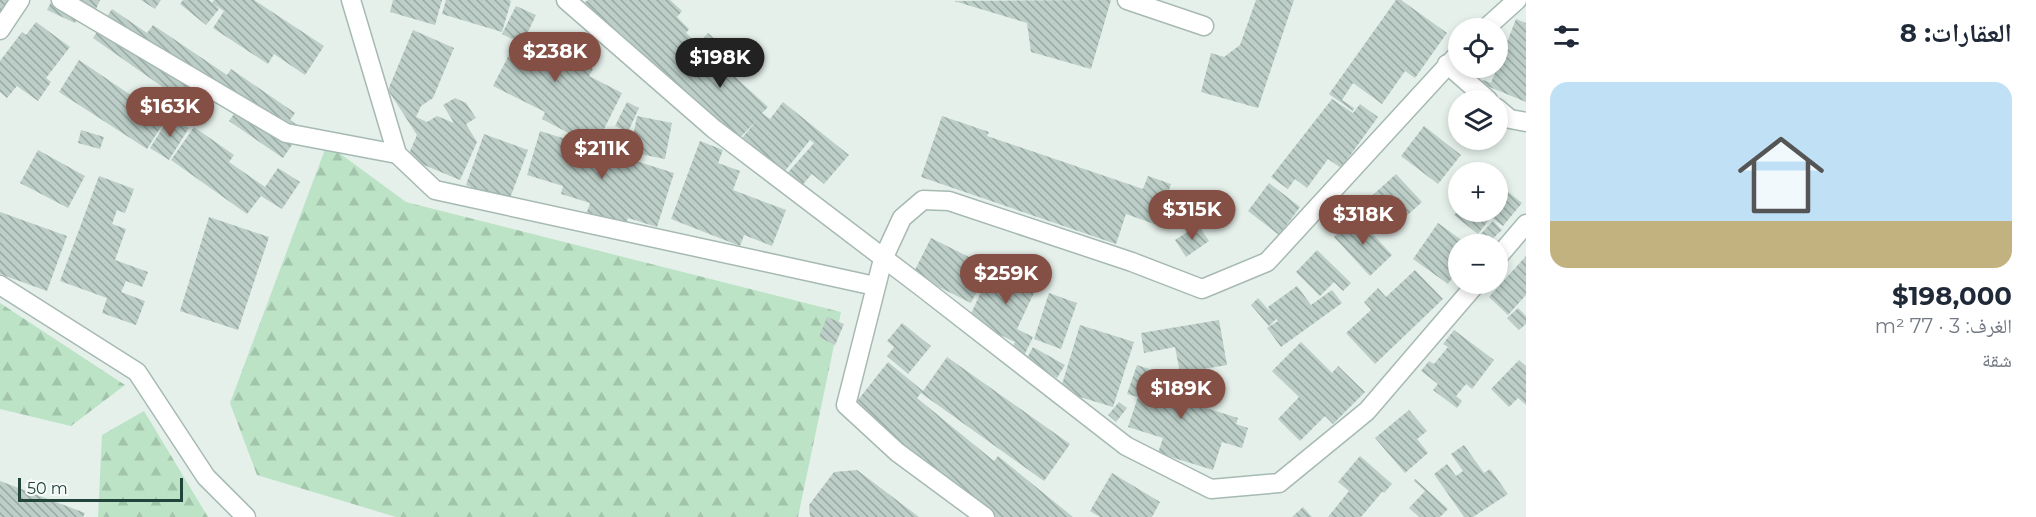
<!DOCTYPE html>
<html lang="ar">
<meta charset="utf-8">
<style>
body{margin:0;font-family:Montserrat,"Noto Naskh Arabic",sans-serif;background:#f2f2f3;color:#1f2937;direction:rtl;height:100vh;display:flex;flex-direction:column;font-size:22px;white-space:nowrap}
*{box-sizing:border-box;margin:0}
p{font-size:20px;color:#747a83}
.icon{flex:none;width:33px;height:33px;fill:none;stroke:currentColor;stroke-width:2;stroke-linecap:round;stroke-linejoin:round}
.map{position:relative;flex:1;overflow:hidden;direction:ltr}
.sheet{display:flex;flex-direction:column;background:#fff;width:510px}
.sheet>*{flex:none}
.controls{position:absolute;left:1448px;top:18px;display:grid;gap:12px}
.controls a{display:grid;place-items:center;width:60px;height:60px;border-radius:50%;background:#fff;box-shadow:0 3px 9px #0003;font-size:30px}
.scale{position:absolute;left:18px;bottom:15px;width:165px;box-sizing:border-box;padding-left:6px;border:3px solid #21443b;border-top:0;font-size:16px;line-height:21px;white-space:nowrap;color:#21443b;-webkit-text-stroke:4px #f6fbf9;paint-order:stroke}
.price{position:absolute;translate:-50% -51px;padding:0 14px;border-radius:21px;background:#844f44;color:#fff;font-size:20px;line-height:39px;filter:drop-shadow(0 2px 3px #0008)}
.price::after{content:'';position:absolute;left:50%;top:36px;width:18px;height:14px;margin-left:-9px;background:inherit;clip-path:polygon(0 0,100% 0,50% 100%)}
.price.on{background:#222;color:#fff}
ul{padding:0;list-style:none}
li{display:grid;align-content:center;gap:12px;height:318px;padding:0 24px}
li span{display:grid;place-items:center;height:186px;border-radius:18px;color:#555}
li>.icon{margin-inline-start:auto}
span .icon{width:108px;height:108px;fill:#fffc;stroke-width:1}
li b{font-size:26px}
h2{display:flex;justify-content:space-between;align-items:center;height:72px;padding:0 24px;font-size:26px}
main{display:flex;flex:1;min-height:0}
.map>svg:first-child{display:block}
.forest{fill:url(#forest-firs)}
.building{fill:url(#building-back-hatch)}
.lines{fill:none;stroke-linecap:round;stroke-linejoin:round}
.minor-casing{stroke:#a6b9b3;stroke-width:21}
.minor{stroke:#fff;stroke-width:18}
</style>
<main>
<section class="sheet">
<h2>العقارات: 8<svg class="icon" aria-label="filters" viewBox="0 0 24 24"><path d="M4 7h16M4 17h16"/><circle cx="9" cy="7" r="2"/><circle cx="15" cy="17" r="2"/></svg></h2>
<ul>
<li><span style="background:linear-gradient(#bfe0f5 75%,#c2b280 0)"><svg class="icon" aria-label="home" viewBox="0 0 24 24"><path d="M3 11l9-7 9 7M6 9v11h12V9"/></svg></span><div><b>$198,000</b><p>الغرف: 3 · 77 m²</p><p>شقة</p></div></li>
</ul>
</section>
<div class="map">
<svg width="1526" height="517" viewBox="0 0 1526 517">
<defs>
<pattern id="forest-firs" width="22" height="20" patternUnits="userSpaceOnUse" patternTransform="scale(1.5)"><rect width="22" height="20" fill="#bce3c6"/><path d="M5 1l3.5 6h-7zM16 11l3.5 6h-7z" fill="#a1c4ab"/></pattern>
<pattern id="building-back-hatch" width="6" height="6" patternUnits="userSpaceOnUse" patternTransform="scale(1.5)"><rect width="6" height="6" fill="#bccec7"/><path d="M-1 5l2 2M0 0l6 6M5-1l2 2" fill="none" stroke="#98a9a3"/></pattern>
</defs>
<rect width="100%" height="100%" fill="#e5f0eb"/>
<path class="forest" d="M327 144 406 202 841 312 798 517H396L257 475 230 403Z
M0 303 125 385 71 426 0 409Z
M144 411 208 517H98L102 435Z"/>
<path class="building" d="M0 0H10L0 18Z
M52 0H100L92 18 79 12 75 23 47 10Z
M141 0H161L155 9Z
M183 0H209L219 9 206 25 180 4Z
M214 0H254L324 46 305 75 274 54 268 64 213 28 224 11 212 3Z
M393 0H442L435 25 390 12Z
M446 0H509L511 1 502 32 442 14Z
M588 0H670L682 11 677 17 689 29 686 33 698 44 708 33 731 54 722 65 768 107 762 113 770 119 783 102 849 155 824 184 812 174 798 190 784 177 814 143 810 140 780 177 738 143 757 120 735 143 584 3Z
M1111 0 1091 69 1031 52 1027 23 954 1Z
M1256 0H1294L1258 108 1201 92 1211 53 1224 57 1240 45Z
M1396 0H1401L1447 33 1415 78 1405 71 1382 104 1353 83 1342 100 1354 108 1353 111 1329 94Z
M516 6 536 15 527 34 593 69 589 76 622 93 595 147 542 119 545 112 493 86 516 41 502 34Z
M112 9 147 33 153 25 227 75 231 69 295 113 290 120 303 129 283 158 229 121 241 104 218 88 201 114 93 38Z
M1516 19 1526 23V102L1482 84 1483 80 1491 83Z
M36 22 70 47 46 78 51 82 38 101 17 86 7 98 0 92V61L22 32 26 35Z
M413 30 454 48 433 98 421 106 416 117 427 122 437 116 454 123 443 105 455 98 466 103 476 118 466 124 477 142 460 180 407 158 417 135 388 90Z
M79 60 166 119 147 149 59 92Z
M1332 99 1353 113 1360 104 1378 117 1341 168 1328 159 1307 188 1295 179 1288 189 1271 177Z
M627 102 639 108 628 132 615 126Z
M170 116 189 128 169 160 150 148Z
M637 116 672 123 665 159 630 152Z
M942 116 989 132 987 136 1143 189 1148 176 1171 184 1157 225 1126 214 1116 244 921 177Z
M1424 126 1461 155 1438 184 1401 156Z
M194 127 234 155 229 162 265 187 278 168 300 182 282 209 261 196 247 214 171 160Z
M81 130 104 137 100 149 78 143Z
M540 131 674 173 657 227 628 218 625 228 586 215 590 203 561 194 563 186 527 175Z
M484 134 528 150 509 201 466 185Z
M700 141 723 150 718 163 740 171 733 190 786 210 772 246 744 235 740 246 671 219Z
M38 150 85 176 68 208 20 183Z
M1396 174 1422 202 1390 231 1364 203Z
M99 176 134 189 125 213 117 210 112 224 126 229 115 260 148 272 142 287 126 281 121 292 145 301 136 325 102 313 107 298 60 281Z
M1269 183 1300 207 1279 235 1248 211Z
M1497 183 1522 203 1503 226 1491 217 1478 234 1454 215 1457 212H1497Z
M0 212 67 236 47 291 0 274Z
M1356 216 1392 255 1370 276 1334 237Z
M209 217 269 237 238 330 180 311Z
M1493 221 1502 230 1487 244H1471Z
M1438 223 1467 244H1458V269L1448 284 1413 259Z
M1198 225 1209 241 1186 257 1175 240Z
M931 238 989 267 971 303 913 274Z
M1317 250 1351 283 1343 291 1334 282 1320 296 1296 272Z
M1526 256V295L1508 315 1489 297Z
M996 260 1040 280 1017 329 1033 337 1023 358 1010 352 1015 342 968 320Z
M1415 270 1443 299 1375 364 1346 333 1371 310 1364 302 1378 288 1386 297Z
M1297 286 1311 305 1332 290 1342 303 1281 347 1267 328 1278 321 1276 319 1269 326 1251 305 1258 298 1272 314 1268 307Z
M1049 293 1077 303 1061 349 1034 339Z
M1518 308 1526 316V324L1519 330 1507 318Z
M827 317 844 324 835 345 819 337Z
M1219 320 1227 365 1180 373 1175 347 1144 353 1141 333Z
M902 323 931 346 908 374 887 356 894 347 887 341Z
M1080 325 1134 342 1113 407 1060 391Z
M1454 330 1494 360 1472 389 1466 384 1456 396 1462 401 1457 408 1433 390 1438 384 1421 371 1429 361 1434 364 1448 347 1443 344Z
M1301 342 1332 373 1338 366 1365 392 1333 424 1325 416 1300 441 1278 419 1299 397 1272 371Z
M1033 347 1065 365 1057 378 1026 360Z
M947 357 1070 444 1044 481 921 393 917 398 994 461 998 456 1073 517H993L854 405 888 362 923 391Z
M1519 360 1526 366V405L1518 398 1509 407 1491 389Z
M1137 365 1186 381 1180 400 1238 418 1236 424 1248 428 1242 448 1222 442 1213 470 1158 453 1163 438 1128 427 1138 397 1127 394Z
M1119 402 1127 408 1116 422 1108 415Z
M1409 410 1427 431 1417 439 1428 453 1405 473 1375 438Z
M1464 445 1484 473 1490 469 1508 494 1473 517H1464L1434 474 1447 464 1456 476 1463 471 1451 454Z
M1360 456 1392 484 1384 493 1383 491 1361 517H1328L1349 491 1338 482Z
M857 470 919 517H810L809 505 834 472Z
M1112 473 1160 502 1152 517H1100L1090 511Z
M1415 479 1448 509 1440 517H1419L1409 508 1425 491 1414 481Z
M0 481 85 513 83 517H0Z
M1303 507 1312 517H1292Z"/>
<g class="lines">
<g class="minor-casing">
<path id="minor" d="M61 0 286 133 397 154
M351 0 397 154 435 190 875 286
M566 0 714 129 923 288 1126 446 1211 489 1279 483 1367 411 1476 284
M1127 0 1204 26
M1486 28 1517 0
M0 30 20 0
M1447 64 1488 100
M1497 108 1510 119 1526 122
M1497 258 1526 224
M0 285 137 372 206 477 246 517
M985 517 897 452 846 405 883 259 902 218 923 200 949 201 1132 262 1202 289 1267 262 1458 54"/>
</g>
<use href="#minor" class="minor"/>
</g>
</svg>
<div class="controls">
<a><svg class="icon" aria-label="locate" viewBox="0 0 24 24"><circle cx="12" cy="12" r="6"/><path d="M12 2v4M12 18v4M2 12h4M18 12h4"/></svg></a>
<a><svg class="icon" aria-label="layers" viewBox="0 0 24 24"><path d="M12 4l9 5-9 5-9-5zM3 14l9 5 9-5"/></svg></a>
<a>+</a>
<a>−</a>
</div>
<div class="scale">50 m</div>
<b class="price" style="left:555px;top:83px">$238K</b>
<b class="price on" style="left:720px;top:89px">$198K</b>
<b class="price" style="left:170px;top:138px">$163K</b>
<b class="price" style="left:602px;top:180px">$211K</b>
<b class="price" style="left:1192px;top:241px">$315K</b>
<b class="price" style="left:1363px;top:246px">$318K</b>
<b class="price" style="left:1006px;top:305px">$259K</b>
<b class="price" style="left:1181px;top:420px">$189K</b>
</div>
</main>
